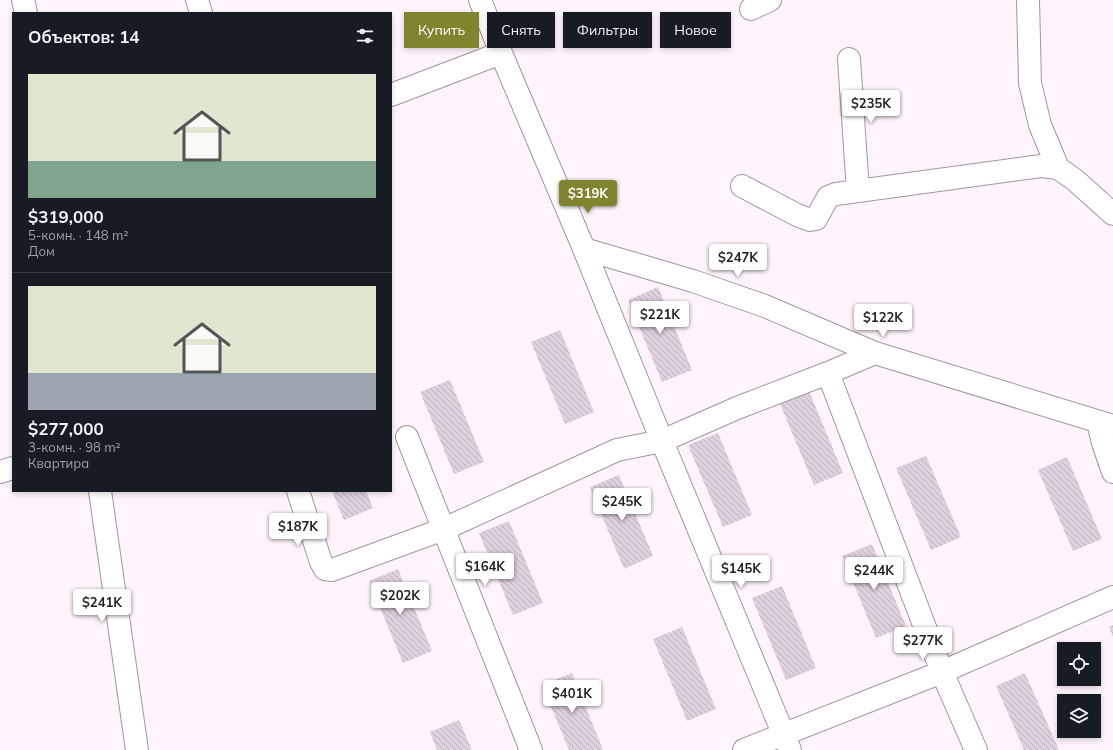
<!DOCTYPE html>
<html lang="ru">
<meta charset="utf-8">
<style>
body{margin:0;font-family:Mulish,sans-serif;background:#20242c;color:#f1f3f6;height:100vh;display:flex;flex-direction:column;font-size:15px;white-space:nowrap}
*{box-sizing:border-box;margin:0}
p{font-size:13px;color:#9ea1a6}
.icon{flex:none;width:22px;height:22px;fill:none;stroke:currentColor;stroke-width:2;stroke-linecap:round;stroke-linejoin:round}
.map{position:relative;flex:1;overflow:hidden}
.sheet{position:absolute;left:12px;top:12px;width:380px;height:480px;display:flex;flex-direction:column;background:#171b24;border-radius:0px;box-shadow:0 2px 6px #0003}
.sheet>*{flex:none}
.top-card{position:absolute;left:404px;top:12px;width:380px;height:36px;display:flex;gap:8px}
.tools{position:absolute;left:1057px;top:642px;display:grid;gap:8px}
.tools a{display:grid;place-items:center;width:44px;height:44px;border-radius:0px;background:#171b24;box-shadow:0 2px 6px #0003;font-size:20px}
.price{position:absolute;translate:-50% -34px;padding:0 9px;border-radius:4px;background:#fff;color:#222;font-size:13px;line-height:26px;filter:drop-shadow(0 1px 2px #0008)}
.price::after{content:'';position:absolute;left:50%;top:24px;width:12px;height:9px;margin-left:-6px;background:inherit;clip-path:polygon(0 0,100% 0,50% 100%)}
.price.selected{background:#80842e;color:#fff}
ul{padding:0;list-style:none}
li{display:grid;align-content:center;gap:8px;height:212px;padding:0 16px}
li+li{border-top:1px solid #363941}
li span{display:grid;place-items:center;height:124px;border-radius:0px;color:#555}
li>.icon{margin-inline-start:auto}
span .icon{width:72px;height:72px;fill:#fffc;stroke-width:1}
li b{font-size:17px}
h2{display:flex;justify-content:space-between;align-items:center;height:48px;padding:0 16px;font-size:17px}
.tag{padding:0 14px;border-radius:0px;background:#171b24;box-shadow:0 2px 6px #0003;font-size:14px;line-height:36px}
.tag.selected{background:#80842e;color:#fff}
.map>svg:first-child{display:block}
.building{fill:url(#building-back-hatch)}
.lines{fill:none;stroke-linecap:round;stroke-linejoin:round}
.minor-casing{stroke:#a1949f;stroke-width:24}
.minor{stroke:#fff;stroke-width:22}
</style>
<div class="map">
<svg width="1113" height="750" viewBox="0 0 1113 750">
<defs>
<pattern id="building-back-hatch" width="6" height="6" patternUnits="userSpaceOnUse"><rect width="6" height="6" fill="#ded0dc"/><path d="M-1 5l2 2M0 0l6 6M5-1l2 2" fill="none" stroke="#beb2bc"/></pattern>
</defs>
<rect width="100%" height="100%" fill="#fef5fc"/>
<path class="building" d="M658 287 692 370 662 382 628 300Z
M560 330 594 412 565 424 531 342Z
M450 380 484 462 454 474 420 392Z
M809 391 843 473 814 485 780 404Z
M718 433 752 515 723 527 688 445Z
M926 456 961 537 931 550 896 468Z
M1067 457 1102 539 1073 551 1038 470Z
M619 475 653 556 624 569 590 487Z
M332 491H366L373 508 344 520Z
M509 521 543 603 513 615 479 533Z
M872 544 906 626 876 638 842 556Z
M398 569 432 651 403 663 369 581Z
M782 586 816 668 786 680 752 598Z
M1113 625V637L1109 627Z
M682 627 716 709 687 721 653 639Z
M572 673 603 750H569L542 685Z
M1025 673 1059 750H1024L996 686Z
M459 720 472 750H437L430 732Z"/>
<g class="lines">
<g class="minor-casing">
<path id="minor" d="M23 0 26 13
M197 0 201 13
M480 0 501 53 584 249 662 441 790 750
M1028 0 1030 83 1040 125 1058 168
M751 9 770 0
M849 59 858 191
M391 95 501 53
M742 186 797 215 810 220 816 219 828 197 836 194 1041 166 1058 168 1075 180 1113 214
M584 249 693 281 765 306 875 353
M828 373 942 672 976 750
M1098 422 1103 443 1113 472
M407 437 531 750
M0 472 13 468
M100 491 137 750
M298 491 321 562 325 569 332 570 444 529 617 450 662 441 737 408 828 373 875 353 1113 426
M744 750 942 672 1113 597"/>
</g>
<use href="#minor" class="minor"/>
</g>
</svg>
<div class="tools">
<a><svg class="icon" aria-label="locate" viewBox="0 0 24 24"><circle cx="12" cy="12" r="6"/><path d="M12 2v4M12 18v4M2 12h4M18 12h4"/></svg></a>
<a><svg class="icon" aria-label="layers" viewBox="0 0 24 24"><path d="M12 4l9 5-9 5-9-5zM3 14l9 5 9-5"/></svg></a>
</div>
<b class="price" style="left:871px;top:124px">$235K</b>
<b class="price selected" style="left:588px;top:214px">$319K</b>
<b class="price" style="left:738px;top:278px">$247K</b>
<b class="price" style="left:660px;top:335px">$221K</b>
<b class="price" style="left:883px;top:338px">$122K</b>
<b class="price" style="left:622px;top:522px">$245K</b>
<b class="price" style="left:298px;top:547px">$187K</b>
<b class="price" style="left:485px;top:587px">$164K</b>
<b class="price" style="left:741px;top:589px">$145K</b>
<b class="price" style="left:874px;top:591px">$244K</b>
<b class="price" style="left:400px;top:616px">$202K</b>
<b class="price" style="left:102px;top:623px">$241K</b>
<b class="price" style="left:923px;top:661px">$277K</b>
<b class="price" style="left:572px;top:714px">$401K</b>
<div class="top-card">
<a class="tag selected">Купить</a>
<a class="tag">Снять</a>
<a class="tag">Фильтры</a>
<a class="tag">Новое</a>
</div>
<section class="sheet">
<h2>Объектов: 14<svg class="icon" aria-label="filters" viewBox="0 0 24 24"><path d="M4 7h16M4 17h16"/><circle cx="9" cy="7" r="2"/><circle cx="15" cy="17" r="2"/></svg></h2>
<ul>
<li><span style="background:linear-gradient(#dfe7d0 70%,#7fa58c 0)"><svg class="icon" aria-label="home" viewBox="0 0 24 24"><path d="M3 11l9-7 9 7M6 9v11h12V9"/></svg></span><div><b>$319,000</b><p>5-комн. · 148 m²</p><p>Дом</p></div></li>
<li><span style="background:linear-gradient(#dfe7d0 70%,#9aa5b1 0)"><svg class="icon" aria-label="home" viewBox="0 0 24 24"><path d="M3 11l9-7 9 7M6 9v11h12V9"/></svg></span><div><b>$277,000</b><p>3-комн. · 98 m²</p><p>Квартира</p></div></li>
</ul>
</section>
</div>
